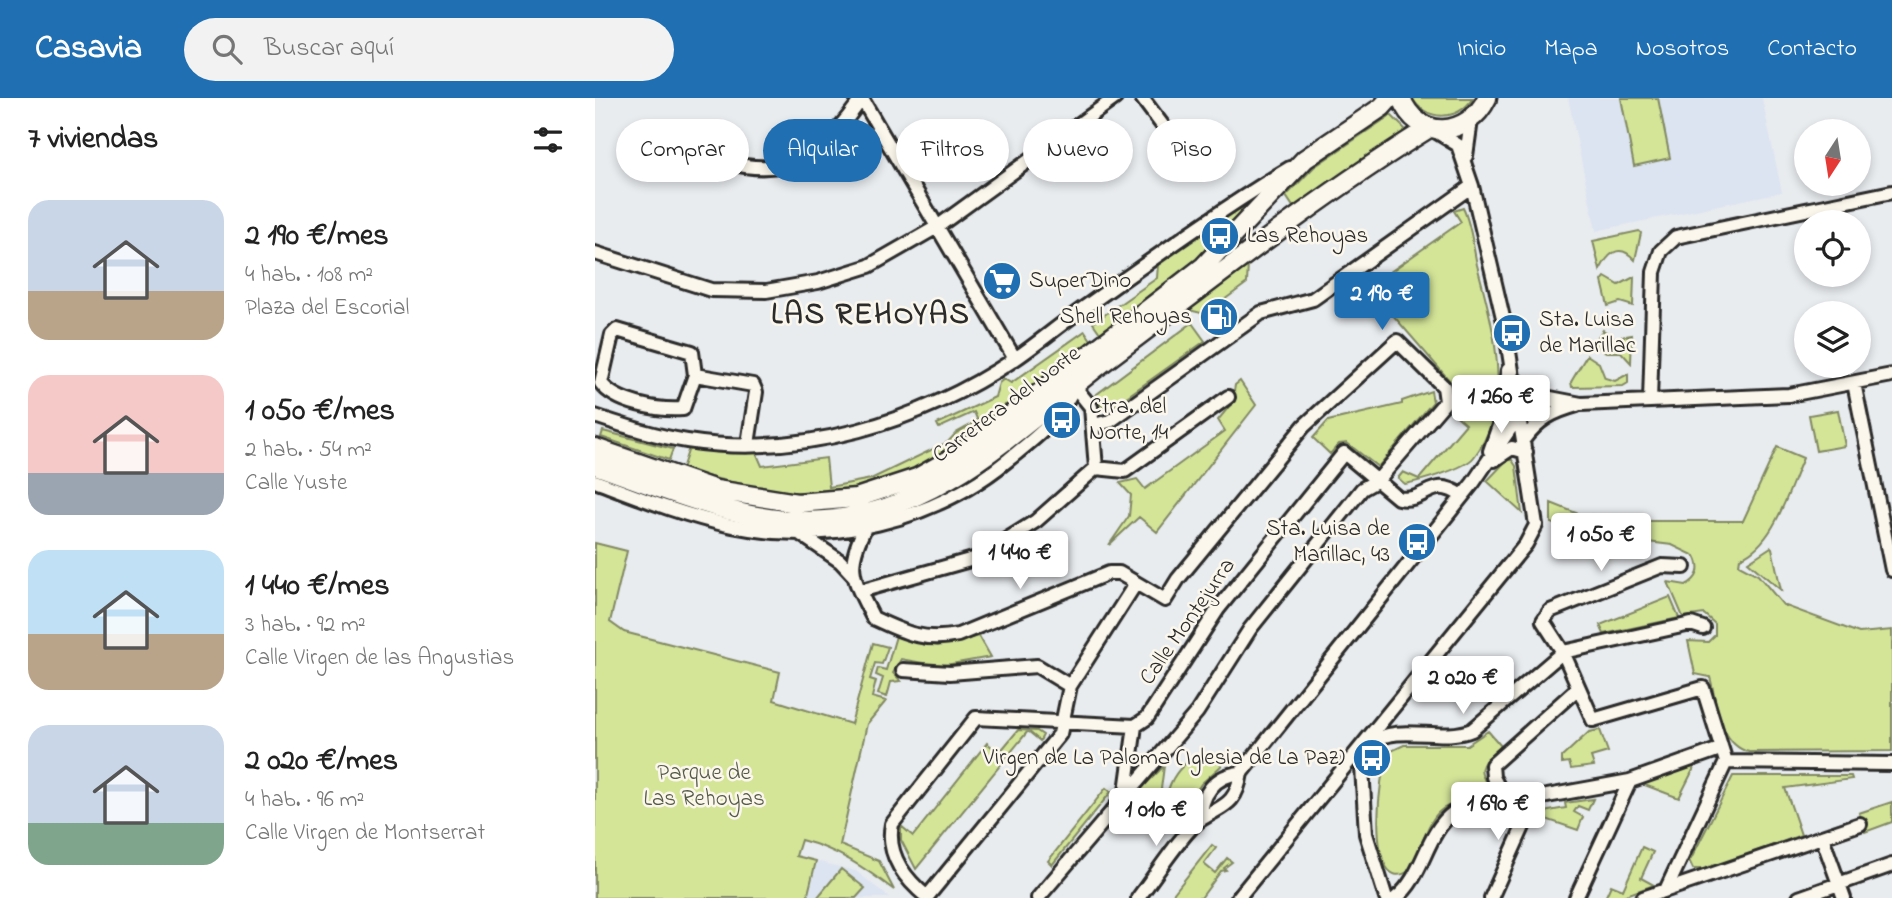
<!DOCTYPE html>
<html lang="es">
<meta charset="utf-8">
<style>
body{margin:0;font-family:"Indie Flower",sans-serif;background:#f2f2f2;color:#222;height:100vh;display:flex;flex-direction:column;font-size:26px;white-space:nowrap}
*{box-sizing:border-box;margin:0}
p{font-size:23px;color:#767676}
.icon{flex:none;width:38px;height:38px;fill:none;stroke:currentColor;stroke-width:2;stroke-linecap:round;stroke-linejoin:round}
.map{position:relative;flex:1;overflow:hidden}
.drawer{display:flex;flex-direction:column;background:#fff;width:595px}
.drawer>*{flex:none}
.top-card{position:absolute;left:21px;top:21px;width:665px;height:63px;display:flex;gap:14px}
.needle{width:46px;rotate:192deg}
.buttons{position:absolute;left:1199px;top:21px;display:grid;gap:14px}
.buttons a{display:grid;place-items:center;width:77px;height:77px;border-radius:50%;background:#fff;box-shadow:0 4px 10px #0003;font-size:35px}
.price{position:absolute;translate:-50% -60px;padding:0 16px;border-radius:7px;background:#fff;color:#222;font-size:23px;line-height:46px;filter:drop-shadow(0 2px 4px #0008)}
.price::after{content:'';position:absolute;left:50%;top:42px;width:21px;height:16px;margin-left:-10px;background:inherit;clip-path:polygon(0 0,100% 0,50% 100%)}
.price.on{background:#1f6fb2;color:#fff}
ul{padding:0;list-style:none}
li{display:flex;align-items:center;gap:21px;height:175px;padding:0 28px}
li span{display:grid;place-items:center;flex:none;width:196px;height:140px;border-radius:21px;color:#555}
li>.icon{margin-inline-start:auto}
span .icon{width:84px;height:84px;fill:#fffc;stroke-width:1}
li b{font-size:30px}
h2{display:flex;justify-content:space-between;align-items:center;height:84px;padding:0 28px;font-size:30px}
.chip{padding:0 24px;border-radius:32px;background:#fff;box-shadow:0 4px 10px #0003;font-size:24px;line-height:63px}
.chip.on{background:#1f6fb2;color:#fff}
header{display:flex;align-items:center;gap:42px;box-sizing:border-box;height:98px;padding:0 35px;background:#1f6fb2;color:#fff}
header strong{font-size:33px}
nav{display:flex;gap:38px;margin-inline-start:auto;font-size:24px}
.search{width:490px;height:63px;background:#f2f2f2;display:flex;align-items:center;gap:18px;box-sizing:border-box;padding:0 24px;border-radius:38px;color:#767676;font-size:26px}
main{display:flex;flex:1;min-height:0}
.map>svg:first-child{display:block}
.built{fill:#dce4f1}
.green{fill:#d4e598;stroke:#808862;stroke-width:2}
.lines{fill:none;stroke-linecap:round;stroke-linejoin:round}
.street-casing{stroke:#2b2b2b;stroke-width:18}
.secondary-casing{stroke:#2b2b2b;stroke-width:23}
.street{stroke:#fbf7ec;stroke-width:12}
.secondary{stroke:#fbf7ec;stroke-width:18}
.labels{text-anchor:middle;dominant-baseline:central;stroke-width:5;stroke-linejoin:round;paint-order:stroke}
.poi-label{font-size:23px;fill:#2b2b2b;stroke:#fbf7ec;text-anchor:start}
.street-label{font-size:23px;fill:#2b2b2b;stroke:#fbf7ec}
.park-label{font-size:23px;fill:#555a46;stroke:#fbf7ec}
.district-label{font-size:30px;font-weight:bold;letter-spacing:2px;fill:#2b2b2b;stroke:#fbf7ec}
</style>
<header>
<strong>Casavia</strong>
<div class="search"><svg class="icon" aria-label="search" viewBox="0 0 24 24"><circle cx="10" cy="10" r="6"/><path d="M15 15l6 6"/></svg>Buscar aquí</div>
<nav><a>Inicio</a><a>Mapa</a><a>Nosotros</a><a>Contacto</a></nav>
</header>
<main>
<section class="drawer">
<h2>7 viviendas<svg class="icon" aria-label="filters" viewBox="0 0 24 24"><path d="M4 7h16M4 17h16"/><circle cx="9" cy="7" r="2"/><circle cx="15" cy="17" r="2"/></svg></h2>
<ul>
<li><span style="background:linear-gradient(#c9d6e8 65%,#b9a48a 0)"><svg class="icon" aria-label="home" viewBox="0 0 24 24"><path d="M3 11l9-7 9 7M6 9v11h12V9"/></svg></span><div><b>2 190 €/mes</b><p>4 hab. · 108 m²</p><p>Plaza del Escorial</p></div></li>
<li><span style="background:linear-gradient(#f6c9c9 70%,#9aa5b1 0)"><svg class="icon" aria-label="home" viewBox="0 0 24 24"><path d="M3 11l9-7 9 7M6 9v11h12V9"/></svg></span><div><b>1 050 €/mes</b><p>2 hab. · 54 m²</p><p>Calle Yuste</p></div></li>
<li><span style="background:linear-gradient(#bfe0f5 60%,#b9a48a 0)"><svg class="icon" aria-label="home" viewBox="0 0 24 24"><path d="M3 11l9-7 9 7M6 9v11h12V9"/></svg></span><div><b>1 440 €/mes</b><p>3 hab. · 92 m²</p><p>Calle Virgen de las Angustias</p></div></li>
<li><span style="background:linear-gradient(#c9d6e8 70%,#7fa58c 0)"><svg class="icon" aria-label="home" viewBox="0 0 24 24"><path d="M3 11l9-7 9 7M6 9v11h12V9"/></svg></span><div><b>2 020 €/mes</b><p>4 hab. · 96 m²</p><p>Calle Virgen de Montserrat</p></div></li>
</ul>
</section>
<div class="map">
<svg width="1297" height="800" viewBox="0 0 1297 800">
<rect width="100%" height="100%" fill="#e9ecef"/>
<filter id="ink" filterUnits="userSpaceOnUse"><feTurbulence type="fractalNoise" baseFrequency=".0143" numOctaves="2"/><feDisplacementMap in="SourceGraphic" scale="14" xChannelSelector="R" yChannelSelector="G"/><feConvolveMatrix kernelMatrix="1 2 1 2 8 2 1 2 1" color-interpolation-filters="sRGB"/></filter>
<g filter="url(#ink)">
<path class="built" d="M973 0H1167L1187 94 1001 133Z
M221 763 261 773 295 800H212Z"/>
<path class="green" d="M817 0H878C863 23 832 24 817 0Z
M1026 0H1063L1075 60 1039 68Z
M796 17 812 33 699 110 691 98 719 69Z
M646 107 650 109 615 151 505 235 498 225 562 180 563 166Z
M868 110C876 126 878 148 882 167 897 225 921 305 879 359 870 371 825 383 810 386L803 380 808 374 824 381 871 326 856 313 863 303 861 290 770 185 782 176 785 181 866 124 859 113Z
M1044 133 1046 135 1040 162C1023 143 1012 158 1005 172L998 143Z
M653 166 652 185 610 216 590 211Z
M1010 179 1024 187 1039 179 1038 208 1025 204 1013 208 1007 183Z
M597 225 610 243 516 310H508L498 299Z
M1008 232 1019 240 1037 237 1036 265 1026 254H1011L1002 249 1000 243Z
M490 233 496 242 414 312 410 307C299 403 226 413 87 371L94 350 161 354 167 368 231 360 234 389 276 381 353 344 361 335 383 323 379 314 344 330 342 326 400 299 404 285 409 281 416 285Z
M992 257 1004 265 1010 280 1020 283 1033 276V285L1028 288 977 289 976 284Z
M645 283 661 307 562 434 544 419 514 447 534 418 536 397 525 385 542 381 550 391 630 333 623 322 637 305 640 287Z
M836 293 838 304 783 369 752 345 744 346 735 356 718 340 733 323 807 306V303Z
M1243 312 1250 348 1221 353 1214 317Z
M8 333 78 351 74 362 6 339Z
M1182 349 1208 360C1193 393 1180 446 1145 460L1144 467 1163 477 1188 507 1264 535 1297 532V653L1154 654C1124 647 1122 604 1115 579L1100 576 1093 543 1113 544 1120 537V526L1109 516 1088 519 1073 484 1091 487C1103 481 1107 471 1100 458L1077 447 987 436 956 425V405L996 421 997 417 1011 423H1148Z
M912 362H917L921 368 927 415 892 383Z
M0 445 32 453 15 524 29 534 185 574 179 602 256 626 278 545 293 549 287 566 280 565 275 581 281 583 277 599 291 603 272 626 245 747 284 763 299 792C270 770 242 751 206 742L201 758 221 763 212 800H0Z
M1176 449 1177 450 1186 492 1153 464Z
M1075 499 1084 520 1009 536 1005 527Z
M301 538 343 548 384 538 396 559 345 568 306 561 298 575 306 583 296 584 292 599 283 596 288 580 281 577 283 570 291 572Z
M423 632 442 633 448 637 445 643 433 633 321 771 306 742V728L318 738 392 645 404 655Z
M1005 632 1013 654 996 659 999 668 976 671 974 664 967 665V659L994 634Z
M893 633 906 648C887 666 877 670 898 693L896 699C882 702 865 703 853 708 829 719 828 754 814 773 771 800 782 674 794 654L809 647H872Z
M608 658 618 660 627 667 606 686 581 726C558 707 580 661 608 658Z
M569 668 563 714 541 696Z
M1100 668 1084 700 1047 686Z
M1138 678H1256L1257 681 1190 690 1206 737 1112 771H1098L1093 760 1096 761Z
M511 690 516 694 457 767 453 763Z
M998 701 993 712 983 708 979 714 988 719 983 732 945 719 954 713 971 710 970 705Z
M1297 704V724L1270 734 1264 715Z
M617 747 621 750 609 766 620 775 632 760 637 764 629 770 631 772 626 773 606 800H575Z
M1047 749 1058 754 1046 780 1059 787 1023 800H1010L1016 787 1028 792Z
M246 771 270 790 261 800H222Z"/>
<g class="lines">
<g class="street-casing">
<path id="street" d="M547 0 586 52
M267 1 420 261
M87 41C103 49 119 60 136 65 199 82 234 48 267 0
M871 58 876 22
M0 155 116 192 171 193 223 184 274 168 342 129 520 0
M100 277 97 254 22 232 17 237 6 285C20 305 64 313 88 311L100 277 158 287 161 294 153 346
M920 282 950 299 986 306 1194 297 1297 277
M1259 285 1297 472
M479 288 496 309 501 370
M1055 303 1059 174 1066 153 1081 139 1297 94
M0 318C30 328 60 338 92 343 206 361 326 324 420 261 445 244 468 224 493 207 559 160 625 112 695 70
M499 327 515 323 666 215 718 201 877 88
M928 342C944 321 957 314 982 307
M895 353 906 322 913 272
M899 362 917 350 931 354
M0 383C45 400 90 418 137 428 233 448 338 424 413 362 439 341 467 321 479 288
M271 428C249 470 258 480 278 520 308 534 328 544 363 537L514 475H524L570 502 583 481 709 328 802 243 849 289 851 303 783 382 767 391 655 531 602 614 443 800
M204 435 245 463 258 477
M541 485 475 588 465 636 332 799C310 781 291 756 297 726L381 620 540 628 552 620 623 511 749 355 803 400C831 406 836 376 867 398
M265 493 382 460 441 423 501 370 530 373 633 299
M308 572 355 575 442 568 475 588
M775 645C805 624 845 645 877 632L968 554 1096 526 1108 530
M766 652 771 736 791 800
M1131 664 1297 666
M531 693 540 628
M912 706 898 679 897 667 982 591
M605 722C606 697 619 677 646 675
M1227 739 1249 800
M1071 792 1131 664 1108 590 998 622 968 554 948 523 955 513 1067 468 1089 469
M543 800C558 781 587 735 605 722 628 707 641 708 646 675L878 385 934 303H967
M643 800 931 446 941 427 910 228 877 88 863 47 837 31
M801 800C829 778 830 736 858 715L1035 683 1125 651
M896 800 940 702
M981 800 1035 683
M1048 800 1265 726
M1204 800 1297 767"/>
</g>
<g class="secondary-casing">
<path id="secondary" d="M806 0C822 43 873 40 892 0
M0 350 121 392 202 405 261 400 322 380 368 354 609 168 710 61 787 9 795 0
M0 367C75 393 150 428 230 422 346 414 428 325 515 259 619 181 724 98 834 30"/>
</g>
<use href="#street" class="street"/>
<use href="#secondary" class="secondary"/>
</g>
</g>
<defs>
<g id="bus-disc" transform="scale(2.0125)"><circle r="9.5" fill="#1f6fb2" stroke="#fbf7ec"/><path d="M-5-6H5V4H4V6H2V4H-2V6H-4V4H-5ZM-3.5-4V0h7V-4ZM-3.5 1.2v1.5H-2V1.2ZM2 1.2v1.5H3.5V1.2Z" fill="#fff"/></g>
<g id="supermarket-disc" transform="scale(2.0125)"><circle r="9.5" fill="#1f6fb2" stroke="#fbf7ec"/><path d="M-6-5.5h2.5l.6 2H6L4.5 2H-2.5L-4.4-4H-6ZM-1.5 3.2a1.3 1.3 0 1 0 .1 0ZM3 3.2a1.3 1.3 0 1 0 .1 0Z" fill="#fff"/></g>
<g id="fuel-disc" transform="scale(2.0125)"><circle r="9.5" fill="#1f6fb2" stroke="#fbf7ec"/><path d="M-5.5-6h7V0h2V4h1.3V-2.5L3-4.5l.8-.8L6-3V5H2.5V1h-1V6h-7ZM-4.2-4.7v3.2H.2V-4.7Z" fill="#fff"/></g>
</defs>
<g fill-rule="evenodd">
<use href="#bus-disc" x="625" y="138"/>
<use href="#supermarket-disc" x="407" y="183"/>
<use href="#fuel-disc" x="624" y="219"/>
<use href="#bus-disc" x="917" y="235"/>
<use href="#bus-disc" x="467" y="322"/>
<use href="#bus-disc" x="822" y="444"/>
<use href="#bus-disc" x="777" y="660"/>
</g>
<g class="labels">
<g class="poi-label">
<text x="652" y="138">Las Rehoyas</text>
<text x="434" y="183">SuperDino</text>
<text x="597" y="219" text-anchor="end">Shell Rehoyas</text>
<text x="944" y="222">Sta. Luisa<tspan x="944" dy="26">de Marillac</tspan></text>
<text x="494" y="309">Ctra. del<tspan x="494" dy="26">Norte, 14</tspan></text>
<text x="795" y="431" text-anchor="end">Sta. Luisa de<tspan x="795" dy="26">Marillac, 43</tspan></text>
<text x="750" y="660" text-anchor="end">Virgen de La Paloma (Iglesia de La Paz)</text>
</g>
<g class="street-label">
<text transform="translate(412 307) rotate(-37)">Carretera del Norte</text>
<text transform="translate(593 524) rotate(-55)">Calle Montejurra</text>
</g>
<g class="park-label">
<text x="109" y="675">Parque de<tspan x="109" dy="26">Las Rehoyas</tspan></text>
</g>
<g class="district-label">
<text x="276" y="218">LAS REHOYAS</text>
</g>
</g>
</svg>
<div class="buttons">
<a><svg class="needle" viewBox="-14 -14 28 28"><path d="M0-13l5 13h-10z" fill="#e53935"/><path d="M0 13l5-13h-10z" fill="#767676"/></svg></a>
<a><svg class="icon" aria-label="locate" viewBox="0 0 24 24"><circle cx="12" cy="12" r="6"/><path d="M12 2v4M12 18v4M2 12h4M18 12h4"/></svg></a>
<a><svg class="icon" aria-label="layers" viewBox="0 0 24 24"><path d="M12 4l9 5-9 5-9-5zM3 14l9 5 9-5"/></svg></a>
</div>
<b class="price on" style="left:787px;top:234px">2 190 €</b>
<b class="price" style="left:906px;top:337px">1 260 €</b>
<b class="price" style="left:1006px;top:475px">1 050 €</b>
<b class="price" style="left:425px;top:493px">1 440 €</b>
<b class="price" style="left:868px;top:618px">2 020 €</b>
<b class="price" style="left:903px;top:744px">1 690 €</b>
<b class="price" style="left:561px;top:750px">1 010 €</b>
<div class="top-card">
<a class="chip">Comprar</a>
<a class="chip on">Alquilar</a>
<a class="chip">Filtros</a>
<a class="chip">Nuevo</a>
<a class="chip">Piso</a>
</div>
</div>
</main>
